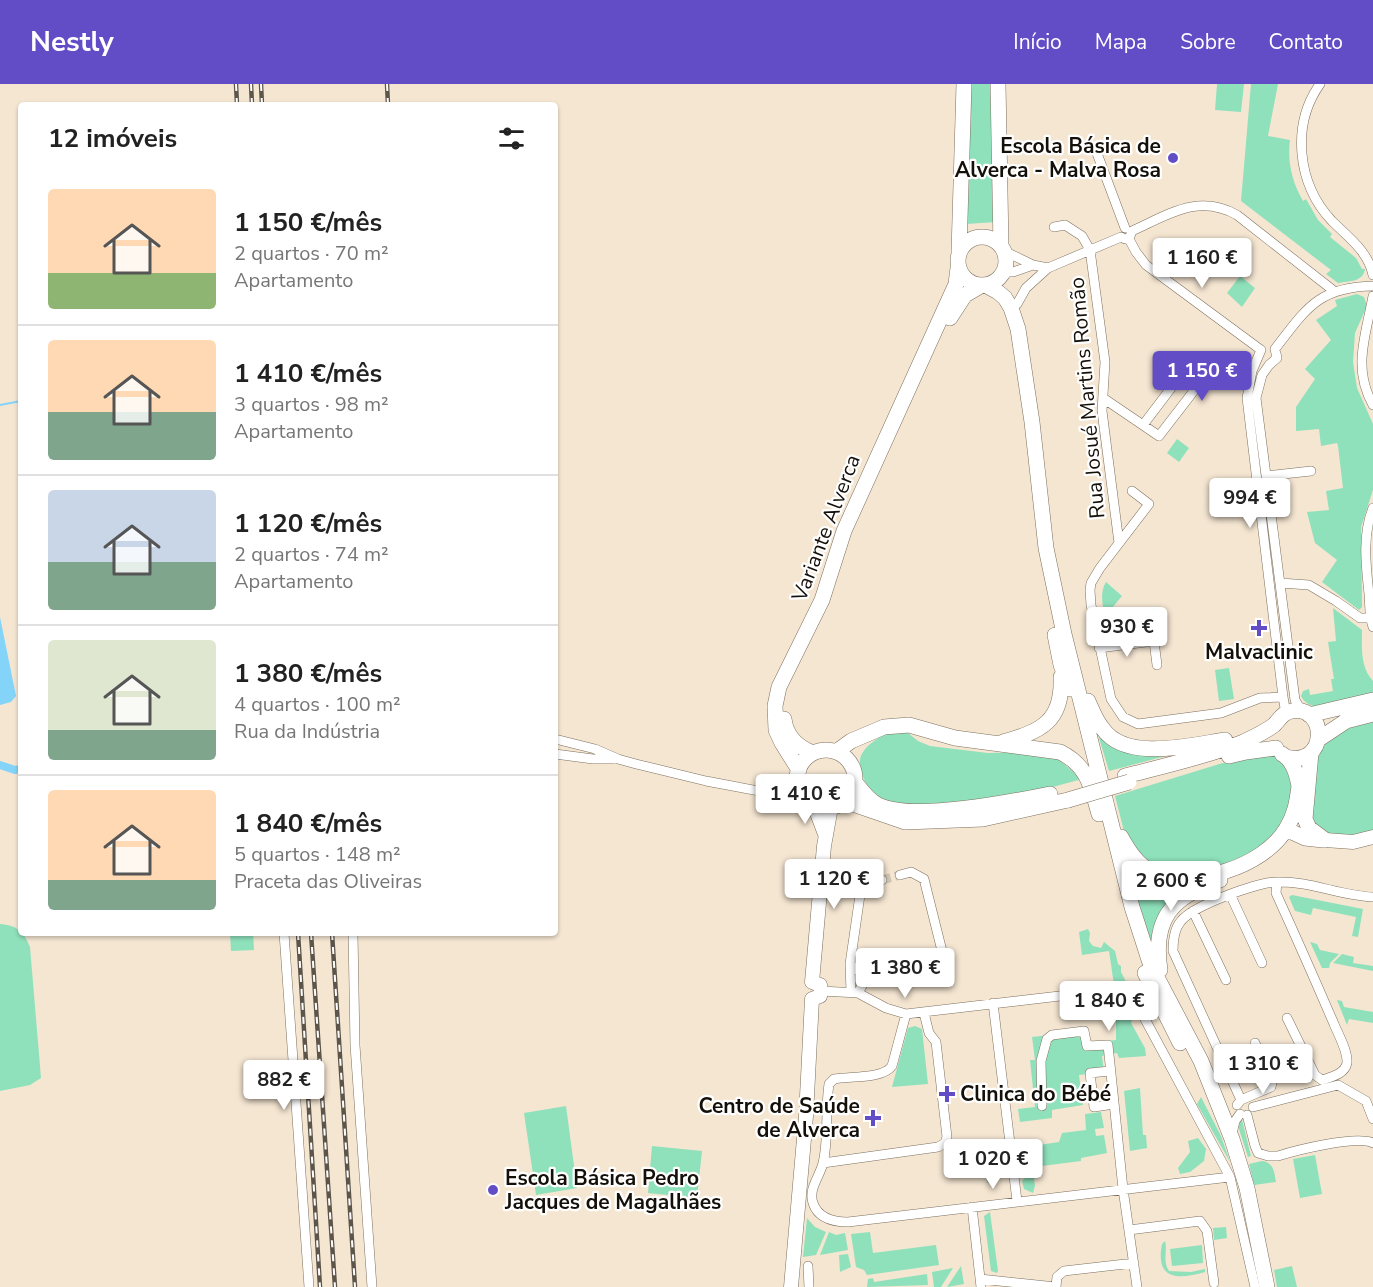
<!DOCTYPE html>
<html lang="pt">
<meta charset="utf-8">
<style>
body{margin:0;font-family:"Nunito Sans",sans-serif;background:#f6f6f6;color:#222;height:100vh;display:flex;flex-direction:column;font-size:22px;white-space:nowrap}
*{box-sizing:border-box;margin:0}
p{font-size:20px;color:#767676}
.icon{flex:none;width:33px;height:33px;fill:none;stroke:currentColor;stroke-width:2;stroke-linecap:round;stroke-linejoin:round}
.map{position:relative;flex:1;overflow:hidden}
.sheet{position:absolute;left:18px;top:18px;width:540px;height:834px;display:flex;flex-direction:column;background:#fff;border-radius:6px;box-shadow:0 2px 4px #0004}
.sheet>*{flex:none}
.price{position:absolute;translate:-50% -51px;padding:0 14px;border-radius:6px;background:#fff;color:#222;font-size:20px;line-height:39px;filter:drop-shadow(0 2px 3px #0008)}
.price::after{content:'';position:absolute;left:50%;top:36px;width:18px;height:14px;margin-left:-9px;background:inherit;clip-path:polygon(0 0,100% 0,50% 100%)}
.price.current{background:#634dc6;color:#fff}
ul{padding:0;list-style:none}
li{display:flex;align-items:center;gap:18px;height:150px;padding:0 30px}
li+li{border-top:2px solid #e0e0e0}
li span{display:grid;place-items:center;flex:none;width:168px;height:120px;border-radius:6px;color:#555}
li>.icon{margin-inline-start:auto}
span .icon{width:72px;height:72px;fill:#fffc;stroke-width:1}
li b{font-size:26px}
h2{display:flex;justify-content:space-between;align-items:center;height:72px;padding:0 30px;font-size:26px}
header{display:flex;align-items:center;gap:36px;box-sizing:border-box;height:84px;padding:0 30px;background:#634dc6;color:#fff}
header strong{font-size:28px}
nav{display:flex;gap:33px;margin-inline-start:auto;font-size:21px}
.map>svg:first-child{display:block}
.green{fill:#8fe1bb}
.water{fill:#84d4f9}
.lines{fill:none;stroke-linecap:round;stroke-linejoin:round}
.stream{stroke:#84d4f9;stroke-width:2}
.canal{stroke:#84d4f9;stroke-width:8}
.minor-tunnel{stroke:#d3c6b4;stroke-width:9;stroke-dasharray:9 4.5;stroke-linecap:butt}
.minor-casing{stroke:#7d705e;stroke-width:10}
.secondary-casing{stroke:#7d705e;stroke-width:15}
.primary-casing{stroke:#7d705e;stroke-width:16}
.minor{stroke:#fff;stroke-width:9}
.secondary{stroke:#fff;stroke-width:14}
.primary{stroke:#fff;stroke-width:15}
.rail-casing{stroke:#5d554a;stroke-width:4.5}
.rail{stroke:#fff;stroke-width:2;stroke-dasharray:7;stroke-linecap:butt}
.primary-bridge-casing{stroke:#7d705e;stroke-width:16;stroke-linecap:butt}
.primary-bridge{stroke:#fff;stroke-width:15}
.poi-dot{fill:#634dc6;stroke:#fff;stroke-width:2}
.labels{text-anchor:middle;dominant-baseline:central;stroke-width:4.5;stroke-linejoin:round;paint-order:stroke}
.poi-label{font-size:21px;font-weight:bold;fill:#140f08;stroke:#fff;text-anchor:end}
.street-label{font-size:21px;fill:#140f08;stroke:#fff}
</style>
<header>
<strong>Nestly</strong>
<nav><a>Início</a><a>Mapa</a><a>Sobre</a><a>Contato</a></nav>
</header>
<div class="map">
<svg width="1373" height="1203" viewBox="0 0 1373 1203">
<rect width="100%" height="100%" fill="#f5e6d2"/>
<path class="green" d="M969 0H994L996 138 966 140Z
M1217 0H1244L1241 28 1215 26Z
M1251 0H1278L1268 52 1290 56C1287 77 1292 98 1303 117L1306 115 1318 136 1332 150 1330 153 1356 174 1362 185H1365C1363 198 1350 197 1338 199L1326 190 1331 186 1241 117Z
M1240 192 1255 204 1242 223 1227 209Z
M1357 210 1364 213 1367 222 1355 249 1353 278 1357 304 1373 340V406L1361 443 1362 523 1359 526 1322 498 1337 476 1315 459 1307 428 1329 426 1326 407 1343 404 1338 362 1337 359 1321 362 1319 345 1296 347V323L1315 295 1305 285 1331 256 1316 236 1337 222 1335 216Z
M1177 355 1189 364 1179 378 1167 369Z
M1106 498 1122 512 1112 524 1137 546 1109 549C1106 533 1097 512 1106 498Z
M1333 524 1362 546C1362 564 1360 583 1373 597V611C1355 617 1312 635 1301 612L1303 607 1309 605 1310 611 1333 607 1331 595H1334L1328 558 1336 557Z
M1229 584 1234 615 1219 617 1215 586Z
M1373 637V746L1346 754 1322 749 1310 732 1318 670 1330 654 1344 645Z
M1096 644 1107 655 1200 663 1109 687Z
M889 649H908L918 657 930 662 988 669 1028 668 1057 674 1082 695C1058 701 1034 709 1010 714 991 718 970 718 950 720 929 721 906 725 886 716 870 709 862 697 860 681 858 665 877 654 889 649Z
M1260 670 1274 672 1287 678 1295 708 1283 743 1257 768 1217 783 1182 790 1168 788 1144 776 1125 751 1115 712 1239 674Z
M1126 774 1180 800 1193 802 1151 860Z
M1292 811 1363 825 1358 853 1352 852 1356 833 1313 824 1311 831 1295 827 1289 813Z
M0 840C17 841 24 848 30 863L41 994 30 1001 0 1007Z
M1088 845 1090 849 1089 857 1093 862 1101 864 1104 858 1115 867 1118 880 1121 882V888L1131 907 1114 901 1109 867 1082 871 1079 848Z
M230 849H253L254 866 231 867Z
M1310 858 1317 860 1320 866 1339 870 1330 879 1329 884H1322Z
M1342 870 1354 873 1353 879 1373 882V887L1333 879Z
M1337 916 1342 917 1344 923 1373 928V939L1349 935 1347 941Z
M1114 917 1121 918 1134 930 1131 939 1145 964 1146 972 1119 974 1117 969 1102 972 1104 988 1079 991 1083 1021 1052 1026V1034L1020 1038 1018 1025 1035 1023 1030 976H1035L1032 953 1084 947 1082 959 1116 956V931L1112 930Z
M915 942 922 945 928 1000 892 1003 908 944Z
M1140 1004 1143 1051H1146L1147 1064 1130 1067 1124 1007Z
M1201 1013 1221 1052 1230 1078 1197 1020Z
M566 1022 577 1104 536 1111 524 1029Z
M1101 1028 1104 1044 1095 1045 1096 1052 1104 1051 1107 1069 1081 1074V1077L1042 1082 1039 1061 1059 1058 1062 1049 1086 1046 1085 1030Z
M1239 1036H1242L1251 1072 1248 1073 1237 1039Z
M1198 1054 1206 1065 1204 1077 1190 1088 1180 1090 1178 1084 1190 1068 1188 1057Z
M652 1062 702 1067 697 1114 648 1109Z
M1315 1071 1322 1110 1300 1114 1293 1075Z
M1262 1077C1274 1079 1274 1087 1276 1098L1254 1101 1249 1080Z
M996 1083 998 1098 987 1099 985 1085Z
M1033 1087 1035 1102 1033 1109 1024 1105 1022 1097 1027 1092 1026 1089Z
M990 1128 998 1187 997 1189 991 1187 984 1132Z
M807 1134 815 1143 826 1148 816 1171 803 1173Z
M1226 1143 1227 1154 1214 1156 1213 1144Z
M829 1148 836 1151 845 1149 848 1166 820 1171Z
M870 1148 873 1169 936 1161 939 1181 867 1191 864 1186 856 1183 851 1150Z
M1165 1157C1168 1167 1162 1177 1169 1187L1191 1188 1205 1185V1188C1178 1196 1155 1196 1162 1160Z
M1202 1161 1203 1179 1172 1182 1170 1165Z
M848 1170 851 1183 840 1188 839 1171Z
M961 1182 964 1200 947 1203Z
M1292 1182 1297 1203H1277L1274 1186Z
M953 1184 941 1203H934L932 1188Z
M927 1190 928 1201 867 1203 868 1195 873 1194 874 1198Z"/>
<path class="water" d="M0 533 16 612 11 618 0 621Z"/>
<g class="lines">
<path class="stream" d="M0 321 21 317"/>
<path class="canal" d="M0 681 15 686 21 685"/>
<path class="minor-tunnel" d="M882 796 900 791"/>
<g class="minor-casing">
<path id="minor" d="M1320 0C1291 41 1297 100 1332 137 1348 153 1368 167 1373 191
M1095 64 1125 144
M1054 143 1065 141 1082 152 1090 166 1105 278 1102 327 1119 459
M1129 155 1132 147C1168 131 1198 109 1237 131L1334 207
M1129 155 1136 168 1146 181 1261 266
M1004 167 1033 181 1048 184
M1003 188H1013L1033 181
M1373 212C1366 251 1352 284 1373 321
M1017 220 1026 204 1048 184 1121 153 1125 155H1129
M1275 265 1277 274 1269 281 1262 291 1256 314 1295 616 1302 628
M1275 265C1306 225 1318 203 1373 202
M1261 266 1252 287 1247 314 1283 613 1285 624 1282 631
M1103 314 1159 352 1203 295 1187 283 1143 341
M1266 392 1311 387
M1132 407 1149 420 1100 484 1091 499 1090 506 1091 521 1111 615 1123 633 1138 640 1221 629 1260 614 1283 613
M1373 424C1362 451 1366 482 1369 510 1370 522 1369 532 1373 543
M1280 499 1309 501 1336 517 1360 534H1370
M1099 564 1154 557 1157 581
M555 655 595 665 618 675 636 680 706 697 806 716
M555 670 593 675H612
M769 709 797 697
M1277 798 1276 809C1296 853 1315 896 1334 940 1338 950 1348 967 1347 979 1345 990 1331 993 1322 996L1315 991 1287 934
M1230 810 1262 879
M1193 827 1226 896
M284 849 309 1203
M353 849 355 961 372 1203
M850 880 857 886 868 891 943 871 924 795 911 788 900 791
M821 907 858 909 886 924 906 930 1111 906 1127 914 1139 924 1230 1093 1255 1203
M851 908 850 880 860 811 870 800 882 796
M858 909 868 891
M993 919 1017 1117
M906 930 892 982C883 995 850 992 834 995L829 1000C825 1026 829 1054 823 1079 820 1092 808 1105 813 1119 818 1134 833 1138 848 1138L1230 1093
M1110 987 1090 989 1094 1023 1114 1020
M1241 1016 1173 867C1173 856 1174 845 1181 837 1194 821 1258 798 1278 798 1310 797 1341 812 1373 813
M1237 1021 1241 1016 1271 1003 1272 998 1255 959
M1042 1022 1041 977 1047 955 1052 951 1084 947 1087 962 1108 961 1123 1105 1137 1203
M1253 1023 1338 1001 1366 1017 1373 1035
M1247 1031 1255 1062 1258 1069 1268 1072H1278C1297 1066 1357 1051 1373 1059
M1232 1050 1235 1037 1240 1030
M823 1079 938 1063 945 1059 947 1053 936 958 929 949 924 929
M972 1123 981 1203
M1129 1146 1200 1137 1207 1147 1214 1199
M808 1182 809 1203
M980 1195 1056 1203 1057 1193 1064 1187 1134 1179"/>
</g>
<g class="secondary-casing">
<path id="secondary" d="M814 721 825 750
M1325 756 1353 758 1373 753
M812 898 824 762 831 723
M812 915 820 912 821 907 820 901 812 898
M791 1203 806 1032 812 915"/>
</g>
<g class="primary-casing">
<path id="primary" d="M998 0 1001 162
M958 177a24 24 0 1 1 48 0a24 24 0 1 1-48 0Z
M959 168 964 0
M985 201 998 208 1005 214 1011 224 1018 245 1032 338 1046 464 1064 550 1132 823 1151 882 1201 977 1232 1055 1247 1104 1267 1203
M950 234 965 211 982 201
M1055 551 1061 581 1070 605
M1088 617C1092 626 1096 637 1103 645 1126 678 1191 661 1225 656
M1309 631 1373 616
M784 635C786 652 797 663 813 669
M1319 655 1346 637 1373 630
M1003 658C1041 647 1063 638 1061 593
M797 695a29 29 0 1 1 58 0a29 29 0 1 1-58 0Z
M836 668 851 657 884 643 909 641 955 654 1060 668C1088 682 1091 702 1099 730
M1311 669 1305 735 1309 744 1325 756
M1282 670C1296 678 1298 697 1301 712
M1229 672 1246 668 1276 664
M799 686 782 659 776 646 775 622 779 603 822 516 844 447 956 200 958 184
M1125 692C1164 682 1204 673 1241 659 1252 654 1265 648 1274 641 1280 635 1282 629 1292 627 1328 621 1328 684 1286 673
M855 698C862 707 868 716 878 721 913 737 1011 718 1050 710
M844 717 905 738 983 735 1068 716
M1294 749 1305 754 1323 756
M1121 753C1128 766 1137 781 1151 787 1190 806 1264 783 1286 745 1295 731 1297 718 1299 702
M1160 886C1152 834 1172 813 1220 796
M1145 889 1180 959"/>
</g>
<use href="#minor" class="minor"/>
<use href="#secondary" class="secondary"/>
<use href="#primary" class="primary"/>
<g class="rail-casing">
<path id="rail" d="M236 0 237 21
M251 0 252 21
M261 0 262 21
M387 0 388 21
M298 849 320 1203
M311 849 335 1203
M332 849 355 1203"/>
</g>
<use href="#rail" class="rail"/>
<g class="primary-bridge-casing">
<path id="primary-bridge" d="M1068 716 1129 698"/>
</g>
<use href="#primary-bridge" class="primary-bridge"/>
</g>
<g class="poi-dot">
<circle cx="1173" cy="74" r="6"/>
<path d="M1256 535h6v6h6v6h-6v6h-6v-6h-6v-6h6z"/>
<path d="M944 1001h6v6h6v6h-6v6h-6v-6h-6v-6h6z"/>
<path d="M870 1025h6v6h6v6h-6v6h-6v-6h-6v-6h6z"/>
<circle cx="493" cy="1106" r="6"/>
</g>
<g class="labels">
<g class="poi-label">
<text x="1161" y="62">Escola Básica de<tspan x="1161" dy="24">Alverca - Malva Rosa</tspan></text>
<text x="1259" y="568" text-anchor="middle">Malvaclinic</text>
<text x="960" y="1010" text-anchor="start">Clinica do Bébé</text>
<text x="860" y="1022">Centro de Saúde<tspan x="860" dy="24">de Alverca</tspan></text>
<text x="505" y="1094" text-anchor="start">Escola Básica Pedro<tspan x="505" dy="24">Jacques de Magalhães</tspan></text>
</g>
<g class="street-label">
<text transform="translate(1087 314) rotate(-95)">Rua Josué Martins Romão</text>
<text transform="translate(826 444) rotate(-69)">Variante Alverca</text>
</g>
</g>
</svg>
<b class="price" style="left:1202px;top:205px">1 160 €</b>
<b class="price current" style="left:1202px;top:318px">1 150 €</b>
<b class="price" style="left:1250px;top:445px">994 €</b>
<b class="price" style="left:1127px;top:574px">930 €</b>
<b class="price" style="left:805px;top:741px">1 410 €</b>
<b class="price" style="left:834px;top:826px">1 120 €</b>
<b class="price" style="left:1171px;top:828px">2 600 €</b>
<b class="price" style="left:905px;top:915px">1 380 €</b>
<b class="price" style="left:1109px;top:948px">1 840 €</b>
<b class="price" style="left:1263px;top:1011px">1 310 €</b>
<b class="price" style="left:284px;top:1027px">882 €</b>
<b class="price" style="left:993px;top:1106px">1 020 €</b>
<section class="sheet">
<h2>12 imóveis<svg class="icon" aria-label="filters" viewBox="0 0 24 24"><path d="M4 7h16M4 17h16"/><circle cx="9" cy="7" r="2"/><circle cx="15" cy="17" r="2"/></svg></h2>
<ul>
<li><span style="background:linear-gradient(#ffd9b3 70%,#8fb573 0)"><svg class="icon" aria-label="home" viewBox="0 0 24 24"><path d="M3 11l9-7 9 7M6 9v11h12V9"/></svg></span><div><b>1 150 €/mês</b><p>2 quartos · 70 m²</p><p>Apartamento</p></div></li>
<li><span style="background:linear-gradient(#ffd9b3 60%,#7fa58c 0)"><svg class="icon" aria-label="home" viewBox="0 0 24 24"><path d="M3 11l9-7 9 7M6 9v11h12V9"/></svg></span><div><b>1 410 €/mês</b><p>3 quartos · 98 m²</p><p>Apartamento</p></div></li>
<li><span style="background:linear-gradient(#c9d6e8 60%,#7fa58c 0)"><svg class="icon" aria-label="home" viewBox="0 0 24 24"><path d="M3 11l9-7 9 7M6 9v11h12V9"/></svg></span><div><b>1 120 €/mês</b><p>2 quartos · 74 m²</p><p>Apartamento</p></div></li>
<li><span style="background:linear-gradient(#dfe7d0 75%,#7fa58c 0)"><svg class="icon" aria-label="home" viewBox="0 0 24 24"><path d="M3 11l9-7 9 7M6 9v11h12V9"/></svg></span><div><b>1 380 €/mês</b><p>4 quartos · 100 m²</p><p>Rua da Indústria</p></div></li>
<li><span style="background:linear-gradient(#ffd9b3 75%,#7fa58c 0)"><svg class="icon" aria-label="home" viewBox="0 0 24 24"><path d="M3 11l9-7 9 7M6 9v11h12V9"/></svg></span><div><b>1 840 €/mês</b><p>5 quartos · 148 m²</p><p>Praceta das Oliveiras</p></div></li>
</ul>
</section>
</div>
